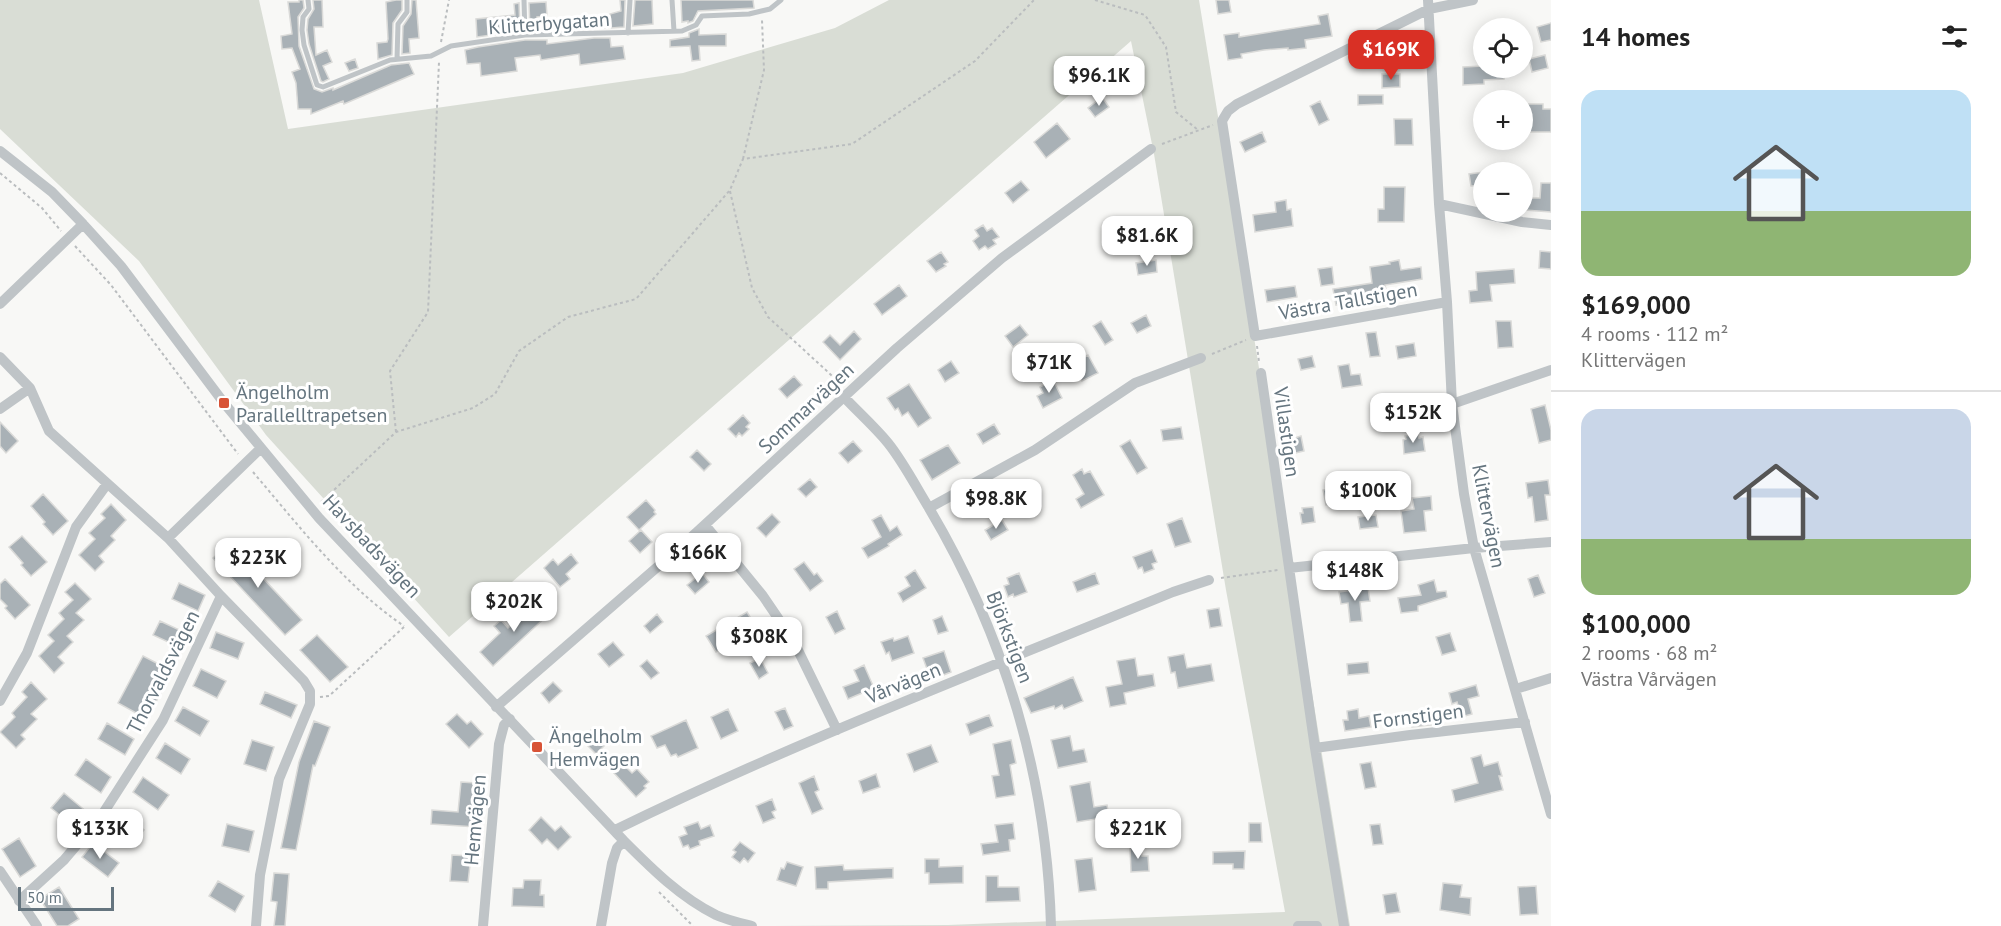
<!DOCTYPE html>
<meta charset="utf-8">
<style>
body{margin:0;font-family:"PT Sans",sans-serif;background:#f2f2f2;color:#222;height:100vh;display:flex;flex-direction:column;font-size:22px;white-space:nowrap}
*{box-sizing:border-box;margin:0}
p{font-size:20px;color:#767676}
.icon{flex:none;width:33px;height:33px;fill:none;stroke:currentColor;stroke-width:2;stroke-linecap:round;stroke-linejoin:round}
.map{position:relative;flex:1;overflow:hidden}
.drawer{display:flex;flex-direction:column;background:#fff;width:450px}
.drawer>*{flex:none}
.controls{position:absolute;left:1473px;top:18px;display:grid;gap:12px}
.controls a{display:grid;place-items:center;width:60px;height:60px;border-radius:50%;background:#fff;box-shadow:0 3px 15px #0003;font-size:30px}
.scale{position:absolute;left:18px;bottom:15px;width:96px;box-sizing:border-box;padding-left:6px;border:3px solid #65757f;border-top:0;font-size:16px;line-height:21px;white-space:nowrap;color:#65757f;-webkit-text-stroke:4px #fff;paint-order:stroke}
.price{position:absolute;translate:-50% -51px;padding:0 14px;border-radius:12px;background:#fff;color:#222;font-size:20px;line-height:39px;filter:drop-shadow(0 2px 3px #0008)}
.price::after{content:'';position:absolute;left:50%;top:36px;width:18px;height:14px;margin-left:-9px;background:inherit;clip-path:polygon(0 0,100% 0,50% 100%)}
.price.selected{background:#d93025;color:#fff}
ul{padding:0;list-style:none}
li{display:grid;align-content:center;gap:12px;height:318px;padding:0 30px}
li+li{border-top:2px solid #e0e0e0}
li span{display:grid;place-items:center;height:186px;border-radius:18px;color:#555}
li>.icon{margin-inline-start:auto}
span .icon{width:108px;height:108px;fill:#fffc;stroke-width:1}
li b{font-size:26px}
h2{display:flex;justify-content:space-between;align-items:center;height:72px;padding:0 30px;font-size:26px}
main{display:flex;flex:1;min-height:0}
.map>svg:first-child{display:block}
.green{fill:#d9ddd5}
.building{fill:#a9b1b6;stroke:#dadad8;stroke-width:1.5}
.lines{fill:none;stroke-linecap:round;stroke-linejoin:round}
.path{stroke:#babdbf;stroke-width:2;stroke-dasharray:3 3;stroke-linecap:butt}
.lane{stroke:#bfc4c7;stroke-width:5}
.street{stroke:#bfc4c7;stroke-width:10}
.poi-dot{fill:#d85336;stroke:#fff;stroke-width:2}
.labels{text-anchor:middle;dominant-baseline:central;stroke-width:6;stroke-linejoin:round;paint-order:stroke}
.street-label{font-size:20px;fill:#65757f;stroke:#fff}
.poi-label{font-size:20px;fill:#65757f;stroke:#fff;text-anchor:start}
</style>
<main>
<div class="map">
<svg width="1551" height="926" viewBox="0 0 1551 926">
<rect width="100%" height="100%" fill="#f8f8f6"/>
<path class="green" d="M0 0H259L288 129 683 73 835 28 889 0H1199L1350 926H771L948 925 1285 912 1226 590 1154 154 1131 41 449 637 266 435 139 261 0 129Z"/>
<path class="building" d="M299 0H303L304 8 298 17 299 46 314 89 322 92 333 88V90L391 65 409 63 414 74 344 104 343 101 311 114V109H298L296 83 292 72 300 69 292 48 282 49 281 36 292 34 288 2H299Z
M313 0H322L323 27H314L316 55 327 50 332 62 323 66 329 79 323 82 321 81 309 44 307 30 308 19 314 9Z
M396 0H402V10L393 23 392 55 378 59 377 43 387 42 388 39 386 2Z
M412 0H416L419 38 409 39 410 53 402 54 403 26 411 14Z
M620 0H625L624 27 611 28 610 14 621 11Z
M635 0H652L653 24 633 26Z
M681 0H753L754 8 698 11 693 21 688 23V21L682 22Z
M1216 0H1229L1231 12 1218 14Z
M546 2 547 16 537 17 538 30H530L529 3Z
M519 3 520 31 477 37 476 19 515 15 514 4Z
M1328 14 1332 36 1305 40 1306 48 1288 50V48L1264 50 1241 54 1242 58 1228 60 1224 35 1239 33V37L1320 24 1318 16Z
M608 20 609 28H593L592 21Z
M1551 23V40L1541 42 1537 27Z
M699 29V35L726 34V46H699L700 60 692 61 690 46 670 47V40L689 37V33Z
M594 38H610L611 47 623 46 625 59 580 65 579 54 541 60 540 55 515 58 517 71 481 76 480 63 467 64 465 50 478 47 525 40H547V44Z
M1545 55 1548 68 1532 72 1529 59Z
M355 59 358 68 349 71 345 63Z
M1484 66 1504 68V79L1484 80V84L1463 85V67Z
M1382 74H1400V87L1382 88Z
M1358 95H1383V104L1358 105Z
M1102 97 1109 107 1095 117 1088 108Z
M1320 101 1329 120 1319 125 1310 106Z
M1528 104H1543V109H1551V132H1527Z
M1394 119H1412L1413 145H1395Z
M1057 123 1070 139 1046 158 1034 142Z
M1262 132 1266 142 1245 152 1240 142Z
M1484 172V185L1471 186 1469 174Z
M1021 181 1029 190 1013 203 1005 193Z
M1541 183H1551V212L1525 210V198H1540Z
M1384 187H1405L1404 222H1378V209H1384Z
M1286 200 1287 210 1291 209 1293 226 1255 232 1253 215 1276 212 1275 202Z
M983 225 987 231 992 228 999 237 993 240 996 244 988 249 985 246 979 250 973 241 979 236 975 230Z
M1540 251 1551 252V269L1539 268Z
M941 252 948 262 944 264 946 266 936 272 927 261Z
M1156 260 1157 272 1138 275 1136 263Z
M1399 260 1401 270 1421 267 1422 279 1385 285 1387 295 1336 305 1333 289 1372 283 1370 267 1390 264 1389 262Z
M1332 267 1334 284 1321 286 1318 269Z
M1514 269 1515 283 1490 285 1492 301 1470 303 1469 291 1477 290 1476 272Z
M899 285 907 296 882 315 874 304Z
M1295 286 1297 297 1267 302 1265 290Z
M1146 315 1151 326 1137 333 1131 323Z
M1101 321 1113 340 1105 345 1093 326Z
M1496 321H1511L1513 347 1498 348Z
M1020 325 1028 335 1013 347 1005 336Z
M854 331 861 339 840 360 823 342 830 335 840 345Z
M1376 332 1380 356 1370 357 1366 333Z
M1414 343 1416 356 1398 359 1396 346Z
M1088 355 1098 373 1082 381 1076 370 1083 367 1079 360Z
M1312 356 1315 367 1301 370 1298 359Z
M951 361 959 373 945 382 938 370Z
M1349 364 1351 375 1360 374 1362 385 1342 388 1338 366Z
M794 376 802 385 787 398 779 389Z
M1053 380 1062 398 1043 408 1037 396 1043 393 1040 387Z
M909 384 931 418 918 427 908 412 902 416 898 408 895 410 887 398Z
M1545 405 1551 430V440L1539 443 1531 409Z
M743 415 750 423 746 427 749 429 742 436 739 433 736 437 728 429Z
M0 422 18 441 6 453 0 446Z
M994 424 1000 434 983 444 977 434Z
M1181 427 1183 439 1163 441 1161 430Z
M1418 434 1419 438 1423 437 1425 451 1404 454 1403 440 1406 439 1405 436Z
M1301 436 1304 451 1291 454 1288 440Z
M1130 440 1147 468 1137 474 1120 446Z
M853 441 862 451 848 463 839 453Z
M948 445 960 463 932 480 920 460Z
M697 450 711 464 704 471 690 457Z
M1082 469 1084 474 1090 471 1104 495 1081 508 1076 499 1084 494 1073 475Z
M810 479 817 487 806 497 798 489Z
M1548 480 1550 495H1545L1548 520 1535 522 1532 497 1528 498 1526 483Z
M1335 488 1337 503 1326 505 1323 490Z
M43 494 68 521 53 535 43 524 45 522 31 506Z
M1431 496 1432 510 1424 511 1426 531 1404 533 1401 511 1414 509 1412 498Z
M646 500 655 510 654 512 656 514 639 530 627 517Z
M111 504 126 520 111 536 115 540 99 556 104 562 95 571 79 555 95 539 89 533 105 518 101 514Z
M1313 507 1315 522 1302 524 1300 513H1303L1302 508Z
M772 514 780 522 766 537 757 528Z
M881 515 890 531 897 526 902 535 888 544 889 546 868 558 862 548 881 537 872 520Z
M1376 515 1378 527 1360 529 1358 517Z
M1182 518 1191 542 1175 547 1167 524Z
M1002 520 1008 530 991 540 985 530Z
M641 530 652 542 640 553 629 541Z
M22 536 47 562 31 576 21 565 23 563 9 547Z
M230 543 302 620 285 635 213 558Z
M1152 550 1157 562 1152 564 1154 569 1144 573 1142 567 1138 569 1133 557Z
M571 554 578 563 566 574 570 579 560 587 544 568 553 559 558 565Z
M804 562 814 575 817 573 823 581 810 591 794 569Z
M915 570 926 588 903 602 898 593 910 586 905 577Z
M702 573 709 582 695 594 687 585Z
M1019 573 1027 592 1014 597 1013 594 1008 597 1004 586 1009 584 1007 578Z
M1095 573 1099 584 1077 592 1073 582Z
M1538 575 1545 593 1534 597 1528 579Z
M5 579 30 605 15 619 5 608 7 606 0 599V584Z
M1434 580 1437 592 1446 591 1447 597 1418 606V611L1401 613 1398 598 1421 595 1418 585Z
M75 583 91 599 76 613 84 620 67 636 73 642 58 657 64 663 54 673 39 656 54 641 48 635 64 619 59 613 73 600 65 592Z
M179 583 205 595 198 611 172 599Z
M1368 588 1370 601 1360 602 1362 621 1350 622 1348 603 1341 604 1339 592Z
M539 601 550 613 493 666 480 652 500 633 494 626 501 620 508 628Z
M1219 608 1222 626 1210 628 1207 610Z
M837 611 845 629 835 634 826 617Z
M747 612 756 627 716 652 706 636Z
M657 614 663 622 650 633 644 626Z
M942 616 948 631 938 634 933 620Z
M160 621 186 633 179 647 153 635Z
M216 632 244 643 238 659 210 648Z
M1450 633 1456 651 1442 655 1436 637Z
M317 635 348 667 330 682 300 650Z
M908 636 914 653 892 661 889 652 886 654 881 642 893 638 894 641Z
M613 642 624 655 609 667 598 654Z
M944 651 951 672 931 680 923 658Z
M1184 654 1187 668 1211 664 1214 681 1178 688 1175 672 1171 673 1168 657Z
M143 656 172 671 147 719 118 703Z
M760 658 768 673 759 679 750 663Z
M1135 658 1138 676 1153 674 1155 686 1124 693 1126 704 1110 707 1106 687 1122 684 1117 661Z
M647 660 659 673 651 679 640 666Z
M1368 662 1369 673 1348 675 1347 664Z
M864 665 874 688 848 699 843 687 859 681 854 670Z
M201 669 226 681 217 698 193 686Z
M1073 677 1083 701 1064 709 1062 705 1055 709 1054 706 1031 713 1024 698Z
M31 682 47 699 31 714 37 719 21 735 25 739 16 748 0 732 15 717 12 713 27 697 22 692Z
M553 682 562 691 549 703 541 693Z
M1476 685 1479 696 1468 699 1472 714 1461 717 1457 702 1452 704 1449 693Z
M265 692 297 705 291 718 260 704Z
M183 707 209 721 200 736 175 721Z
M785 708 793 726 784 730 775 712Z
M728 709 738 731 721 739 711 717Z
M1358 709 1359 718 1369 716 1371 727 1345 731 1343 720H1348L1347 711Z
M457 714 467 724 471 721 483 734 469 748 446 724Z
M1438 714 1439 724 1412 727 1411 716Z
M989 715 993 726 970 735 966 724Z
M686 720 698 748 678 757 676 754 671 756 665 745 657 748 651 736Z
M314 721 330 727 315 766 313 765 296 850 281 848 299 762Z
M107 723 134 739 125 755 98 739Z
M591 730 605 745 596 754 581 739Z
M1070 736 1073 751 1084 749 1087 762 1058 768 1051 740Z
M252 740 274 747 266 771 244 764Z
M1011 740 1016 763 1010 765 1015 795 996 798 992 776 999 775 993 744Z
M165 743 190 759 181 774 156 758Z
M931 745 938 762 914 772 907 754Z
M1481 755 1484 766 1498 762 1502 776H1499L1503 790 1455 802 1452 790 1478 783 1471 758Z
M86 759 111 777 101 793 75 775Z
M1371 762 1376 787 1365 789 1360 764Z
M623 764 632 773 637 769 649 782 644 786 646 788 636 797 614 773Z
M876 774 880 787 863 793 859 781Z
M814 776 819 790 815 792 823 809 812 814 799 783Z
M143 777 169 795 158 810 133 792Z
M461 782 476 783 473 814H477L476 827 431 824 432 810 458 812Z
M1090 782 1094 807 1107 805 1109 817 1077 822 1070 786Z
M64 793 87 812 75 827 51 808Z
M772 799 776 810 772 812 775 818 763 823 756 806Z
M121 812 144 830 133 844 110 826Z
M541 817 555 831 561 826 571 837 558 850 547 839 542 844 529 830Z
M698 822 701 829 710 825 714 836 699 841 700 845 690 849 688 845 683 847 679 837 687 834 684 827Z
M1013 823 1015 839 1009 840 1010 851 983 855 981 844 998 842 995 825Z
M1249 823H1261L1262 842H1249Z
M227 824 254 831 249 852 222 846Z
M1380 824 1383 844 1373 845 1370 825Z
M19 838 36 866 20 877 2 849Z
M740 842 755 853 748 862 744 858 740 863 732 857 736 852 733 850Z
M93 843 119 863 108 877 82 857Z
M1130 846H1141L1142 856H1148L1149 871 1131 872Z
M1245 851 1244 869H1233V864H1213V852Z
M452 855 471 856 468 882 450 881Z
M1092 858 1096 890 1079 892 1075 860Z
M925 859H939V867L963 866V883L929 884V873H925Z
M787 862 803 867 796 886 777 880 781 868 784 869Z
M843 865 844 870 893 868V878L828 882V889H816L815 867Z
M274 873 289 874 285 926H274L277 902 271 901Z
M986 876H998V887H1019L1020 901 986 902Z
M524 880H541L540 895H544V907L512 906 513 888H523Z
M218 881 244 896 235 912 209 896Z
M1443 883 1462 885 1460 897 1471 898 1470 915 1440 910Z
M1536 886 1538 914 1520 915 1518 887Z
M59 887 79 919 68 926H57L40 899Z
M1396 893 1400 912 1386 914 1383 895Z"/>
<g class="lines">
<path class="path" d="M1095 0 1145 15 1166 47 1176 112 1198 130
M441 42 449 0
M1162 144 1213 125
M743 159 764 70 762 20
M0 173 42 208 61 231
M730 191 752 288 768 317 841 384
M75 246 111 285 238 454
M1257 346 1259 362
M1212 354 1246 340
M396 432 390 371 428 312 439 62
M253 472C299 526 345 586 404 626
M321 502 396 432 473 408 495 394 519 351 568 317 636 299 730 190 743 159 852 144 975 61 1034 0
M1221 578 1278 570
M320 697 329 696 405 626
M659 892 693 926"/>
<path class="lane" d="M308 0 309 9 303 17 302 30 304 45 317 85 323 87 390 60 431 56 451 46 525 35 682 31 696 25 702 16 749 14 770 9 781 0
M524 0 525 35
M672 0 674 31
M628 33 630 0
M397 59 398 24 407 12V0"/>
<path class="street" d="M1428 0 1439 204 1447 302 1452 404 1464 494 1474 548 1551 814
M0 151 52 192 83 224 121 266 224 403 319 518 624 841C652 869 680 897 716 915 727 920 740 923 752 926
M1439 204 1522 222 1551 225
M1447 302 1255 336 1222 121 1228 111 1237 104 1429 9 1473 0
M0 304 83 224
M0 357 30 388 49 431 168 538 221 596 304 681 310 691V704L279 779 260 875 256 926
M1261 373 1315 748 1344 926
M844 397C858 412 875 427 888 443 904 463 916 487 929 508 1005 636 1047 778 1051 926
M1452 404 1551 370
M0 409 30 388
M929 508 1035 450 1135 383 1201 358
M705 525 763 596 793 640 837 730
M168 538 260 449
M1289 568 1474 548 1551 542
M1516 689 1551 678
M0 701 27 653 76 527 107 484
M496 707 685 543 897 348 1002 258 1151 149
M1315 748 1410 735 1525 722
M615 830C797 741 986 669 1173 592L1209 580
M0 871 37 926
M19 901 64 860 102 815 163 720 221 596
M483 926 499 744 504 725 510 719
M601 926 612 863 617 848 624 841
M1298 926H1317"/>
</g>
<g class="poi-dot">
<rect x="218" y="397" width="12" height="12" rx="3"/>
<rect x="531" y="741" width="12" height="12" rx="3"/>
</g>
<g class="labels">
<g class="street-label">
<text transform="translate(549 23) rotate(-4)">Klitterbygatan</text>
<text transform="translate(1348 301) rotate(-10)">Västra Tallstigen</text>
<text transform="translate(806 408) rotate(-43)">Sommarvägen</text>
<text transform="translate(1287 432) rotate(82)">Villastigen</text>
<text transform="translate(1489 516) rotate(79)">Klittervägen</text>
<text transform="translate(372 546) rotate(47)">Havsbadsvägen</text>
<text transform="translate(1010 637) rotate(69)">Björkstigen</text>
<text transform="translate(163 672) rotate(-63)">Thorvaldsvägen</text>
<text transform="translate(903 683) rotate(-22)">Vårvägen</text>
<text transform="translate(1418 716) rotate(-7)">Fornstigen</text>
<text transform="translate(475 820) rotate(-85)">Hemvägen</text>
</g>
<g class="poi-label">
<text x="236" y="392">Ängelholm<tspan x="236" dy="23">Parallelltrapetsen</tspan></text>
<text x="549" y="736">Ängelholm<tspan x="549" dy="23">Hemvägen</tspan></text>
</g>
</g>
</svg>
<div class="controls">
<a><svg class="icon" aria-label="locate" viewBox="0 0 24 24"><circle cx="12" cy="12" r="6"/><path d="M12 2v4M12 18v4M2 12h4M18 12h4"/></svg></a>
<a>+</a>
<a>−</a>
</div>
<div class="scale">50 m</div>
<b class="price selected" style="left:1391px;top:81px">$169K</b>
<b class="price" style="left:1099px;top:107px">$96.1K</b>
<b class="price" style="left:1147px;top:267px">$81.6K</b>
<b class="price" style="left:1049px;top:394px">$71K</b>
<b class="price" style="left:1413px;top:444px">$152K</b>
<b class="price" style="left:1368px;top:522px">$100K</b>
<b class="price" style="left:996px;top:530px">$98.8K</b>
<b class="price" style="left:698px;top:584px">$166K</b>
<b class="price" style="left:258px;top:589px">$223K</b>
<b class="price" style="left:1355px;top:602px">$148K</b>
<b class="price" style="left:514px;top:633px">$202K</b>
<b class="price" style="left:759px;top:668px">$308K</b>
<b class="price" style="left:100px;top:860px">$133K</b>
<b class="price" style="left:1138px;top:860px">$221K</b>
</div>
<section class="drawer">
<h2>14 homes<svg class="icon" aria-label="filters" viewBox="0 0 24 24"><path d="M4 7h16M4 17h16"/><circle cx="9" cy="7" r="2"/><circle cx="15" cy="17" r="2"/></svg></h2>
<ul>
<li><span style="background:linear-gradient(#bfe0f5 65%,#8fb573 0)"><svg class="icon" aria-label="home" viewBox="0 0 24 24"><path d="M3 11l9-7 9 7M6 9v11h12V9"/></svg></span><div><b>$169,000</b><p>4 rooms · 112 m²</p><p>Klittervägen</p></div></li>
<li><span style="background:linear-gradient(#c9d6e8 70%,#8fb573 0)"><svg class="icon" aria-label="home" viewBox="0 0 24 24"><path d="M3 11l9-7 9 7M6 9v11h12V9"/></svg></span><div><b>$100,000</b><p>2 rooms · 68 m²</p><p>Västra Vårvägen</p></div></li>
</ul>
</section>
</main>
